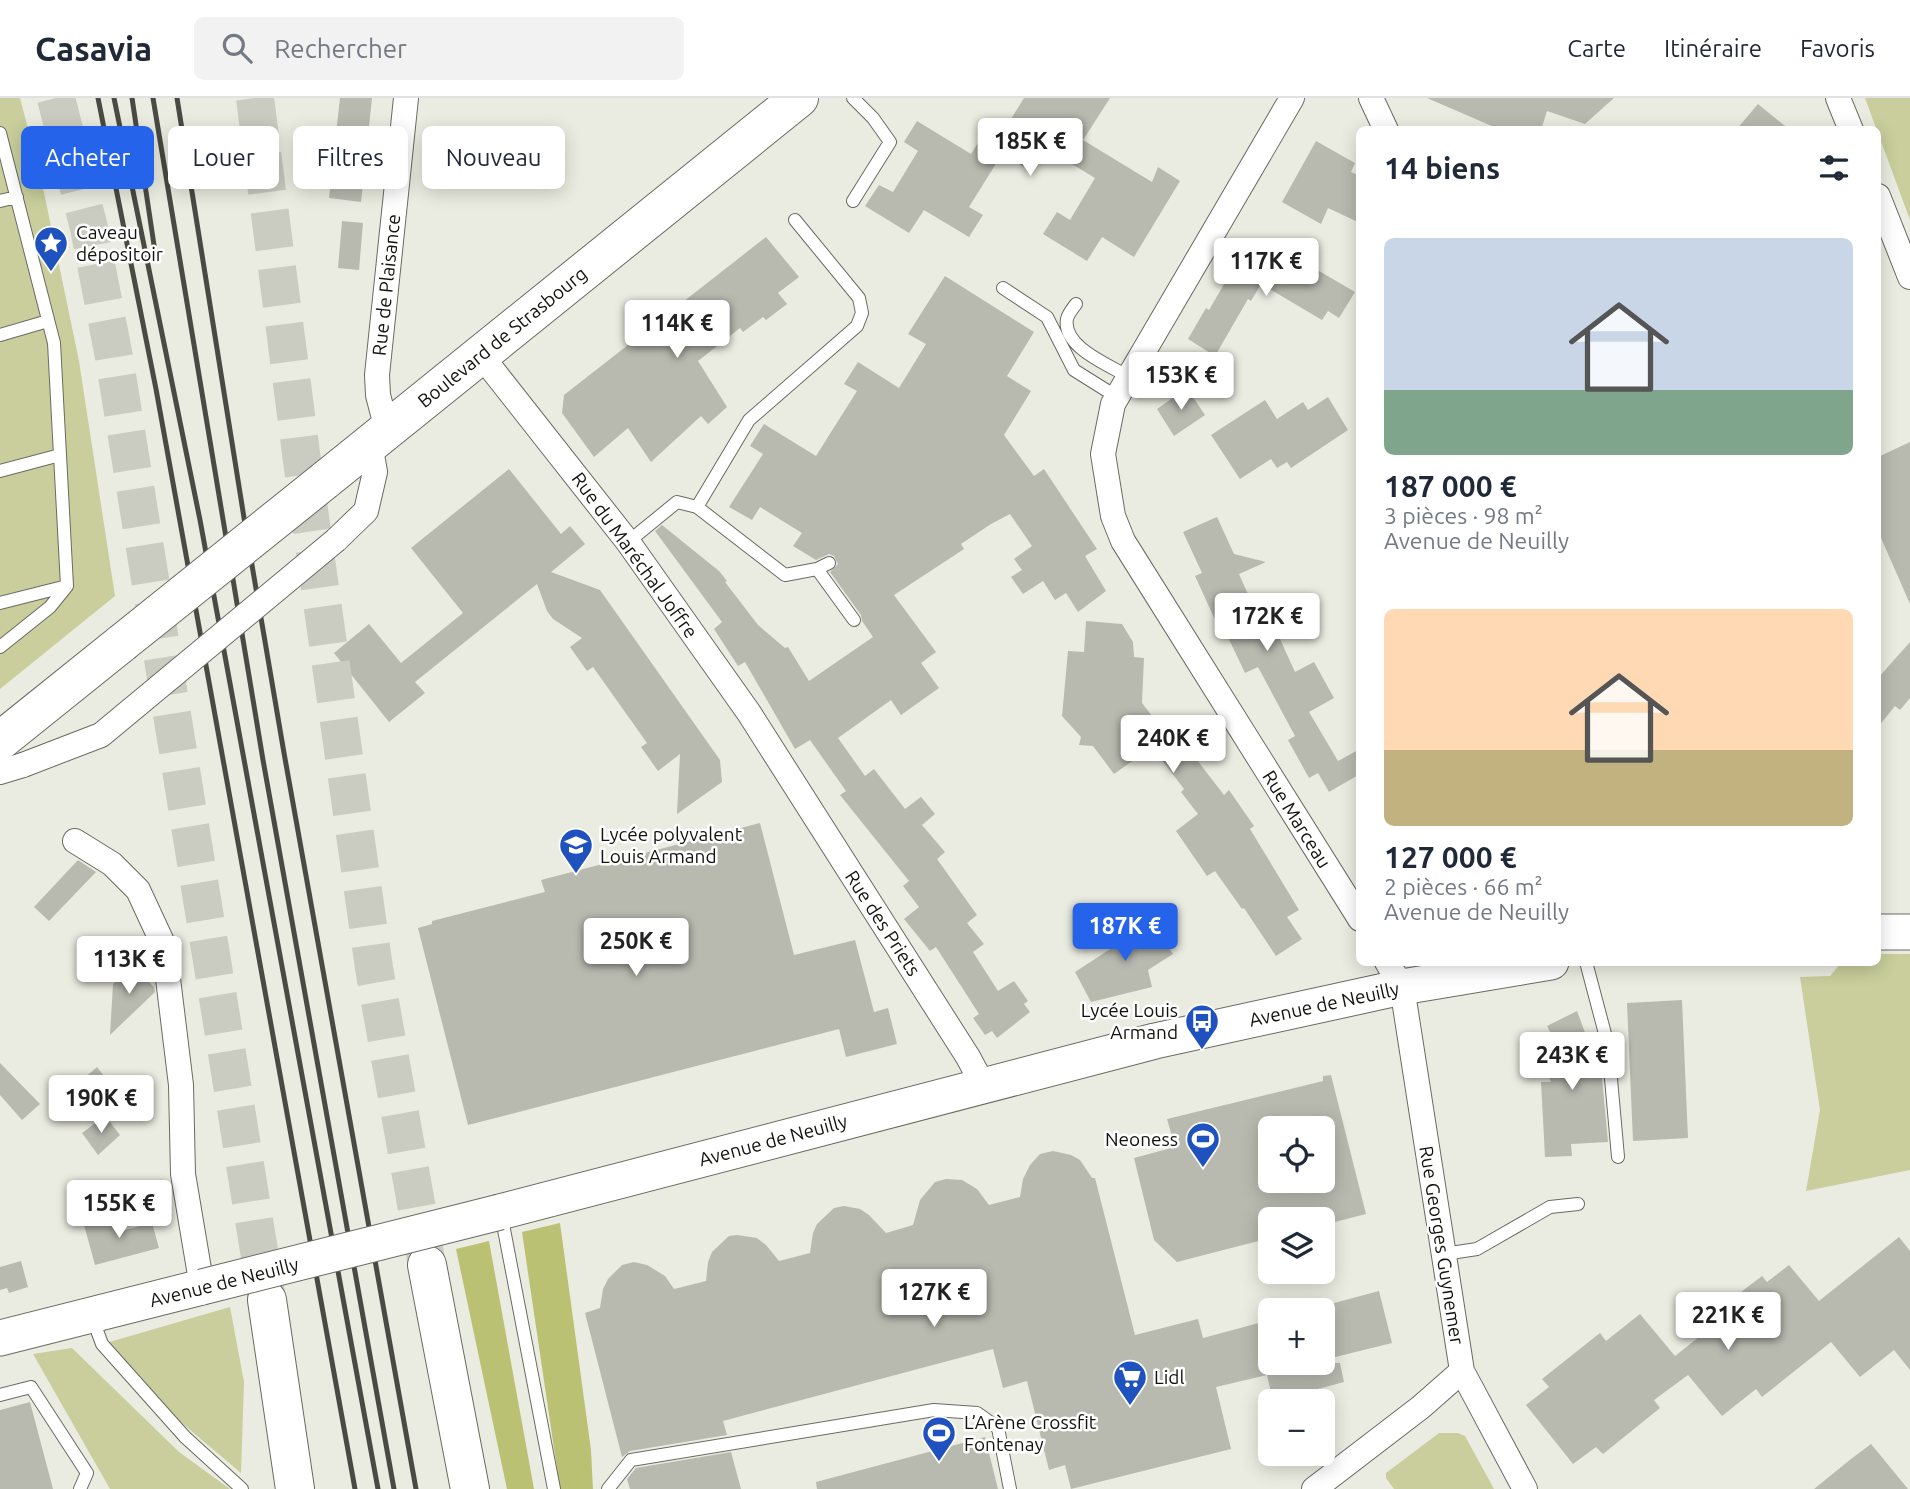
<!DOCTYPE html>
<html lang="fr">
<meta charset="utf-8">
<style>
body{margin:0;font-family:Ubuntu,sans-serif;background:#f2f2f3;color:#1f2937;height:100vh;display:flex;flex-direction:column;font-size:26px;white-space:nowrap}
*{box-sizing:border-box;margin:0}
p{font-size:23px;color:#747a83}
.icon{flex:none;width:38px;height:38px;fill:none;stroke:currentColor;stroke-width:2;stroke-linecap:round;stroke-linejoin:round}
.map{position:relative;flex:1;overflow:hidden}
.side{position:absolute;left:1356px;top:28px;width:525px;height:840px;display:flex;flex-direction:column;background:#fff;border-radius:10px;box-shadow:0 4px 18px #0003}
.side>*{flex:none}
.guide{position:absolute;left:21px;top:28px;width:665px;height:63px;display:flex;gap:14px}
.tools{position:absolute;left:1258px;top:1018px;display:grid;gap:14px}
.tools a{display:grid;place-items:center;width:77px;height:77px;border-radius:10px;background:#fff;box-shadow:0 4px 18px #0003;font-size:35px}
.price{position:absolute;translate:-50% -60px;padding:0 16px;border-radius:7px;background:#fff;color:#222;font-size:23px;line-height:46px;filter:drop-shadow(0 2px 4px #0008)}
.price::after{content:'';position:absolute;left:50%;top:42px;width:21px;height:16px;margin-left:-10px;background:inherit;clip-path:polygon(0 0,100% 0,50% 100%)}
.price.current{background:#2563eb;color:#fff}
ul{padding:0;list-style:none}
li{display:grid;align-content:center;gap:14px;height:371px;padding:0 28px}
li span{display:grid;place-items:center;height:217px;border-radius:10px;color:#555}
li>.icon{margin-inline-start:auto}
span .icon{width:126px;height:126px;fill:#fffc;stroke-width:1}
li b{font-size:30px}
h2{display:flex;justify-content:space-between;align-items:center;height:84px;padding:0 28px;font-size:30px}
.pill{padding:0 24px;border-radius:10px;background:#fff;box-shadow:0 4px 18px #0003;font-size:24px;line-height:63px}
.pill.current{background:#2563eb;color:#fff}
header{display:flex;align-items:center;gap:42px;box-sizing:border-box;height:98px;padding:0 35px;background:#fff;border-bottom:2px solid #e0e1e3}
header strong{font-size:33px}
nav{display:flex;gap:38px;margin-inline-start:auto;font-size:24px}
.search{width:490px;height:63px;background:#f2f2f3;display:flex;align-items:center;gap:18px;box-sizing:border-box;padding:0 24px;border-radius:10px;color:#747a83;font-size:26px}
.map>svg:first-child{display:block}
.green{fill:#c9ce9c}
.forest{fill:#bbc172}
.building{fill:#b8b9af;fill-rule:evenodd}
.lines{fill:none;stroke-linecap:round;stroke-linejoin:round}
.highway-tunnel{stroke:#cacbc1;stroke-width:38;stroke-dasharray:38 19;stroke-linecap:butt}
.lane-casing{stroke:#696b61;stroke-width:14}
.street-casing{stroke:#696b61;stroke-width:26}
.secondary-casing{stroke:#696b61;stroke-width:37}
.primary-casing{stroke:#696b61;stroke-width:40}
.highway-casing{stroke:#696b61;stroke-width:40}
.lane{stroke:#fff;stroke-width:12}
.street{stroke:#fff;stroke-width:24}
.secondary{stroke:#fff;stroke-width:35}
.primary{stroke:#fff;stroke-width:38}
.highway{stroke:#fff;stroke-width:38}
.rail{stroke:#4a4a44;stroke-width:5}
.street-bridge-casing{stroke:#696b61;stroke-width:26;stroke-linecap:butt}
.secondary-bridge-casing{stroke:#696b61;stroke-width:37;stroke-linecap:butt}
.primary-bridge-casing{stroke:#696b61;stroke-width:40;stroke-linecap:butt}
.street-bridge{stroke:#fff;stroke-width:24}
.secondary-bridge{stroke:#fff;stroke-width:35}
.primary-bridge{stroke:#fff;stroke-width:38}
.labels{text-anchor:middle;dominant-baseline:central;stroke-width:5;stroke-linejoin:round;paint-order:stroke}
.poi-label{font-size:19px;fill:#12120e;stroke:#fff;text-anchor:start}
.street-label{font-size:19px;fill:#12120e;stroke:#fff}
</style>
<header>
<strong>Casavia</strong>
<div class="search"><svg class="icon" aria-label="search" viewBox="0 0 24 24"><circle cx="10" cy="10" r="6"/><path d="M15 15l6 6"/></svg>Rechercher</div>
<nav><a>Carte</a><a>Itinéraire</a><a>Favoris</a></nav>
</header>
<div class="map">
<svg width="1910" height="1391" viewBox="0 0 1910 1391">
<rect width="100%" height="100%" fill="#ebece1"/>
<path class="green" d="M0 0H20L41 80 79 263 115 498 0 591Z
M1865 0H1910V122Z
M1878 856H1910V1072L1806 1093 1820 1012 1800 879 1830 878 1841 865 1878 864Z
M230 1209 244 1284 241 1375 151 1299 106 1245Z
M72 1250 179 1354 230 1391H110L33 1256Z
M1439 1335H1458L1465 1338 1494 1391H1394L1386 1380V1375Z"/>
<path class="forest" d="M560 1125 591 1352 593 1391H560L522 1134Z
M489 1143 534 1391H507L456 1151Z"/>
<path class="building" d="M340 0H372L361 104 329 100Z
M1024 0H1110L1083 42 1152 84 1158 69 1180 83 1134 159 1102 139 1087 163 1043 136 1057 114 1070 122 1095 80 1039 46 1024 69 1002 56 969 109 983 117 969 139 924 112 909 135 865 108 879 87 893 94 918 53 904 44 917 23 971 56 993 21 1006 29Z
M1427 0H1614L1585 26 1547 13 1541 32H1501Z
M1758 6 1790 32H1736Z
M1316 43 1355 65 1351 74 1360 78V125L1328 110 1321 126 1282 104Z
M342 123 363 125 359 172 338 170Z
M766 139 799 179 778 195 787 206 766 222 763 219 743 234 740 230 698 263 727 309 708 326 701 318 651 364 628 330 594 359 562 315 564 297Z
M1244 152 1303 186 1314 170 1355 194 1339 220 1328 213 1322 222 1261 186 1251 203 1248 201 1215 258 1188 241 1206 210 1209 212Z
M945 178 1034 234 1007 278 1031 293 1004 337 1034 378 1044 371 1097 451 1085 458 1106 493 1078 514 1066 495 1055 502 1043 483 1023 496 1011 479 1022 472 1014 461 1032 448 1010 416 991 426 961 446 964 451 894 497 936 554 921 565 939 590 901 617 891 602 838 640 865 678 874 671 905 711 921 699 935 716 922 727 945 754 937 761 977 817 967 825 984 846 973 854 998 893 1014 883 1028 903 1024 906 1030 914 997 940 992 933 985 937 973 920 979 916 936 849 930 853 904 821 919 809 903 788 909 783 840 697 846 693 810 642 795 651 745 564 738 568 714 531 722 524 655 433 662 427 719 473 727 483 725 484 758 527 785 550 788 549 809 583 873 539 862 523 861 517 830 474 838 466 834 458 829 456 816 462 793 448 802 435 760 409 752 422 729 409 763 356 750 348 764 326 816 358 857 293 844 286 858 264 899 290 926 246 908 236Z
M1187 290 1205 317 1174 338 1157 311Z
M1328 299 1348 332 1291 370 1287 364 1277 370 1271 361 1240 381 1211 337 1265 302 1277 321 1303 304 1308 312Z
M1910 344V506L1878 433V359Z
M509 371 561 436 570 428 585 446 551 474 600 492 720 662 722 684 677 716 680 656 658 673 641 649 647 645 593 569 587 573 570 549 582 540 553 521 547 513 537 486 415 584 425 595 389 624 334 555 369 526 401 565 463 515 411 450Z
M1217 419 1234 456 1266 464 1239 476 1259 521 1269 517 1295 574 1314 564 1334 600 1309 614 1338 663 1360 651V676L1329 694 1318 675 1309 680 1288 642 1295 638 1258 569 1245 575 1226 535 1222 537 1195 478 1202 475 1183 434Z
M1086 523 1122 526 1133 544 1134 559 1144 560 1142 605 1166 636 1176 628 1200 659 1197 662 1224 697 1229 692 1254 728 1250 731 1299 812 1287 819 1302 841 1276 858 1244 810 1242 811 1215 773 1207 778 1176 733 1198 716 1181 694 1184 691 1158 657 1151 662 1145 654 1114 676 1093 648 1079 647 1081 639 1062 618 1068 553 1084 554Z
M1910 544V600L1900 612 1895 608 1878 629V580Z
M760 725 794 857 855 842 874 914 888 910 897 946 846 959 839 931 468 1027 418 830 432 826V823L545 794 541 782Z
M78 762 96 774 49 823 34 809Z
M1126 807 1143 829 1151 824 1173 856 1148 872 1152 889 1091 904 1075 874 1124 842Z
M132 868 154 889 155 894 110 937 113 886Z
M1682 902 1688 1040 1633 1043 1627 905Z
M1577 913 1602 980 1608 1044 1571 1046 1572 1058 1545 1059 1541 984H1551L1542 960 1560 953 1547 928Z
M0 965 40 1006 22 1022 0 997Z
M97 969 121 1000 97 1020 74 989Z
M1331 977 1366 1116 1323 1127V1122H1270V1140L1177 1164 1154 1142 1134 1060 1175 1049 1167 1021 1323 983V978ZM1270 1031H1323V1083H1270Z
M105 1018 120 1037 98 1057 82 1035Z
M1053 1053 1071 1057 1080 1062 1092 1080H1095L1135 1237 1198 1221 1203 1240 1270 1222V1265H1340L1344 1284 1273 1303 1267 1277 1216 1289 1231 1351 1071 1391 1065 1367 1049 1372 1027 1283 1003 1290 993 1251 723 1323 727 1337 630 1353 622 1359 585 1215 600 1210 603 1191 608 1181 622 1167 634 1164 647 1167 665 1178 674 1191 706 1183 708 1164 712 1154 729 1138 737 1137 757 1140 766 1147 779 1163 810 1155 813 1135 817 1126 834 1110 844 1108 860 1111 869 1117 886 1135 913 1127 920 1102 935 1084 946 1081 962 1082 977 1091 989 1107 1020 1099 1023 1081 1030 1067 1040 1056Z
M121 1118 125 1132 152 1125 159 1150 95 1167 84 1127Z
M1899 1139 1910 1153V1272L1894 1252 1860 1279 1831 1244 1762 1299 1756 1291 1722 1318 1688 1277 1654 1302 1660 1310 1603 1356 1596 1349 1573 1366 1526 1307 1549 1289 1542 1281 1581 1250 1600 1235 1606 1243 1640 1216 1675 1258 1709 1231 1703 1223 1762 1178 1767 1184 1789 1167 1819 1203Z
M21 1163 28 1189 9 1195 7 1190 0 1192V1169Z
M1379 1193 1392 1245 1323 1262V1208Z
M30 1304 53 1391H0V1312Z
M985 1339 998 1391H817L816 1384Z
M1871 1346 1908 1391H1814L1851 1361Z
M731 1354 741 1391H630L627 1381 636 1370Z"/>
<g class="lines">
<path class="highway-tunnel" d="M56 0 89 130 114 259 267 1202
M255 0 302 363 374 870 427 1167"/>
<g class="lane-casing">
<path id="lane" d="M853 0 873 20 890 44 853 103
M0 35 54 245 67 488 50 509 0 549
M0 103 17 99
M1003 190 1047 219 1074 272 1117 299
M1076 206C1073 210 1068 216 1067 221 1062 249 1109 267 1129 279
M0 237 48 223
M0 373 60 357
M697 409 785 477 817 471 829 465
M628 444 677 404 697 409 749 322 857 228 862 215 859 200 795 122
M817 471 854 522
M0 505 67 488
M1586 864 1608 947 1618 1059
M501 1116 554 1391
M1444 1156 1477 1151 1550 1109 1578 1106
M92 1219 102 1246 185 1339 242 1391
M0 1297 31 1289 87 1375 80 1391
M608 1391 631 1362 934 1312 977 1315 998 1330 1010 1391"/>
</g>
<g class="street-casing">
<path id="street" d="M1292 0 1113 306 1103 356 1113 418 1123 443 1360 821
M1371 0 1386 32
M1838 0 1851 32
M1878 98 1910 179
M480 256 628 444 749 615 968 959 983 987
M387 332 378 297 377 277 406 0
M336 442 366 413 375 374 370 345
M0 674 23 667
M75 743 112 766 138 792 164 848 181 987 183 1076 202 1189
M1387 864 1402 889 1462 1273 1525 1391
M1314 1391 1421 1309 1462 1273"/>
</g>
<g class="secondary-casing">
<path id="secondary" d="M1878 834H1910
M500 1114 1155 943 1402 889 1551 864
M0 1240 202 1189"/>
</g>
<g class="primary-casing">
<path id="primary" d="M324 383 799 0
M0 643 122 545"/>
</g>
<g class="highway-casing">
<path id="highway" d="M427 1167 470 1391
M267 1202 295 1391"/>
</g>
<use href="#lane" class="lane"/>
<use href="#street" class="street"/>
<use href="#secondary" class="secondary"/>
<use href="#primary" class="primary"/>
<use href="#highway" class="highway"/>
<path class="rail" d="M98 0 156 291 355 1391
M114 0 200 422 378 1391
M132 0 154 147
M153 0 263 662 394 1391
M177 0 245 426 284 655 416 1391"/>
<g class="street-bridge-casing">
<path id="street-bridge" d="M23 667 101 637 336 442"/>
</g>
<g class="secondary-bridge-casing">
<path id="secondary-bridge" d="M202 1189 500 1114"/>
</g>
<g class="primary-bridge-casing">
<path id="primary-bridge" d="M122 545 324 383"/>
</g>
<use href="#street-bridge" class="street-bridge"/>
<use href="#secondary-bridge" class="secondary-bridge"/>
<use href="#primary-bridge" class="primary-bridge"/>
</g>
<defs>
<g id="sight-pin" transform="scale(1.75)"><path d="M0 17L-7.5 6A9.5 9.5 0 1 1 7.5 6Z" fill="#1f52bf" stroke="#fff"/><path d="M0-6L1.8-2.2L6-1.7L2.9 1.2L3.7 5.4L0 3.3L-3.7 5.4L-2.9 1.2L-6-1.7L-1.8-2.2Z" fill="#fff"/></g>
<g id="school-pin" transform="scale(1.75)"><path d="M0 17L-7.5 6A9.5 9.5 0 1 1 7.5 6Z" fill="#1f52bf" stroke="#fff"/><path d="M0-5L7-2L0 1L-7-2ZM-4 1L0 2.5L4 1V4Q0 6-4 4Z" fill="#fff"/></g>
<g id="bus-pin" transform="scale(1.75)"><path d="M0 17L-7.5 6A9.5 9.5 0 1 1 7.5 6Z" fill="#1f52bf" stroke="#fff"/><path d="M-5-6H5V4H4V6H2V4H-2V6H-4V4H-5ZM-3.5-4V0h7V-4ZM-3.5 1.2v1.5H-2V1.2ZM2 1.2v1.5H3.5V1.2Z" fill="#fff"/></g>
<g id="stadium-pin" transform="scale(1.75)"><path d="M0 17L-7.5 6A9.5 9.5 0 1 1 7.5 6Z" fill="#1f52bf" stroke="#fff"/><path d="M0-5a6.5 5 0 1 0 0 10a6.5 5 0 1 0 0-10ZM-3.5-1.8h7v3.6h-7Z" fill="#fff"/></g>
<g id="supermarket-pin" transform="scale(1.75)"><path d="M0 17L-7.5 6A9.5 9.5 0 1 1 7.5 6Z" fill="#1f52bf" stroke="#fff"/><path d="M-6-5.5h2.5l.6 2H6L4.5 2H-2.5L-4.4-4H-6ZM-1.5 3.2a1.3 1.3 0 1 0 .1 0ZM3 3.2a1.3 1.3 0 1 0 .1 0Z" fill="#fff"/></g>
</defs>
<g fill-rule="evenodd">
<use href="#sight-pin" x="51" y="145"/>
<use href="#school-pin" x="576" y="747"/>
<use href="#bus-pin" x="1202" y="923"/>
<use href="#stadium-pin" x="1203" y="1041"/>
<use href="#supermarket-pin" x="1130" y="1279"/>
<use href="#stadium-pin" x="939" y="1335"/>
</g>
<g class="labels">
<g class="poi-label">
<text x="76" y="134">Caveau<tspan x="76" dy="22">dépositoir</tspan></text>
<text x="600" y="736">Lycée polyvalent<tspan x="600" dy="22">Louis Armand</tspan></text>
<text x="1178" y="912" text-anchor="end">Lycée Louis<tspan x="1178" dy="22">Armand</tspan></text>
<text x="1178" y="1041" text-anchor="end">Neoness</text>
<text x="1154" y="1279">Lidl</text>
<text x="964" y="1324">L’Arène Crossfit<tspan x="964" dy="22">Fontenay</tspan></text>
</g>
<g class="street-label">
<text transform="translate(386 187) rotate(-84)">Rue de Plaisance</text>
<text transform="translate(502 239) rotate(-39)">Boulevard de Strasbourg</text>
<text transform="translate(635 457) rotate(54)">Rue du Maréchal Joffre</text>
<text transform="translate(1297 721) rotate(58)">Rue Marceau</text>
<text transform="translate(883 825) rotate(57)">Rue des Priets</text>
<text transform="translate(1324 906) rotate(-12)">Avenue de Neuilly</text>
<text transform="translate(773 1042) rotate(-15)">Avenue de Neuilly</text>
<text transform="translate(1442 1147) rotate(81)">Rue Georges Guynemer</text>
<text transform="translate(224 1184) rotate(-14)">Avenue de Neuilly</text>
</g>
</g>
</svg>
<div class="tools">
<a><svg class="icon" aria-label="locate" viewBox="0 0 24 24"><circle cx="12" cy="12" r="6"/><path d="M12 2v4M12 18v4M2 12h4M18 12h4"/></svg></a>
<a><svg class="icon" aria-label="layers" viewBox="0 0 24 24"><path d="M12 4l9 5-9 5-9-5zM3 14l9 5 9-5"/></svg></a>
<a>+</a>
<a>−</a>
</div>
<b class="price" style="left:1030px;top:80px">185K €</b>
<b class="price" style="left:1266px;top:200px">117K €</b>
<b class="price" style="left:677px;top:262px">114K €</b>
<b class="price" style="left:1181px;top:314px">153K €</b>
<b class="price" style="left:1267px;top:555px">172K €</b>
<b class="price" style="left:1173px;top:677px">240K €</b>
<b class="price current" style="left:1125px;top:865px">187K €</b>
<b class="price" style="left:636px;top:880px">250K €</b>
<b class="price" style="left:129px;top:898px">113K €</b>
<b class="price" style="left:1572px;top:994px">243K €</b>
<b class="price" style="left:101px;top:1037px">190K €</b>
<b class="price" style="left:119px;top:1142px">155K €</b>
<b class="price" style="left:934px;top:1231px">127K €</b>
<b class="price" style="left:1728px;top:1254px">221K €</b>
<div class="guide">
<a class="pill current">Acheter</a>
<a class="pill">Louer</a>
<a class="pill">Filtres</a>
<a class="pill">Nouveau</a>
</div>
<section class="side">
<h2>14 biens<svg class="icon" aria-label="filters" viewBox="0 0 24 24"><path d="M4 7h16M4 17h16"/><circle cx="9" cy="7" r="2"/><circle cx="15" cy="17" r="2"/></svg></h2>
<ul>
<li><span style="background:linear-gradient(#c9d6e8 70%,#7fa58c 0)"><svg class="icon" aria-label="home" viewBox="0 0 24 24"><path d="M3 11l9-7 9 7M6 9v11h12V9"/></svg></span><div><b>187 000 €</b><p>3 pièces · 98 m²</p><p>Avenue de Neuilly</p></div></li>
<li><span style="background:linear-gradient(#ffd9b3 65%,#c2b280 0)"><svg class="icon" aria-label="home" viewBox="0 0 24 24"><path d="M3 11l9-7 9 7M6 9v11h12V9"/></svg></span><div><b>127 000 €</b><p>2 pièces · 66 m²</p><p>Avenue de Neuilly</p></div></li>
</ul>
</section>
</div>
